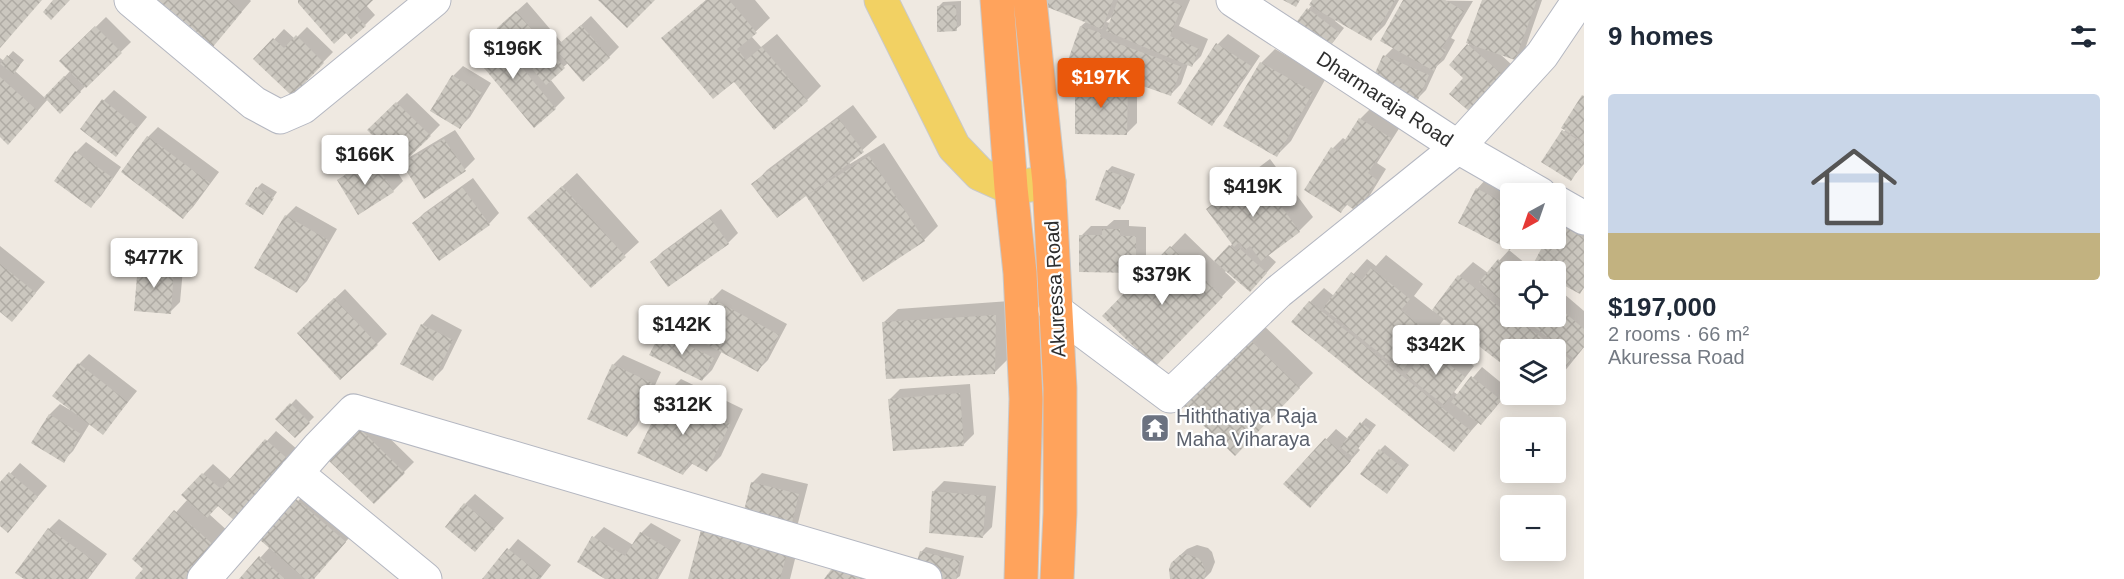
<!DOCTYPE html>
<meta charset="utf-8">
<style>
body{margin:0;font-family:Arial,sans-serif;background:#f6f6f7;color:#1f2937;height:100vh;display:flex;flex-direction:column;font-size:22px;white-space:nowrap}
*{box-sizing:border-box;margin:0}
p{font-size:20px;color:#747a83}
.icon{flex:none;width:33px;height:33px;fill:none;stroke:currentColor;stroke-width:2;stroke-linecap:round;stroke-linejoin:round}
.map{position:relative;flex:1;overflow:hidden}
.drawer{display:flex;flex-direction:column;background:#fff;width:540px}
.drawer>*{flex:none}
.needle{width:39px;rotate:220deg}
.fabs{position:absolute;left:1500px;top:183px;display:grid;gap:12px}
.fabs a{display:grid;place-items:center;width:66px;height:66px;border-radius:6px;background:#fff;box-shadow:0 3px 15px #0003;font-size:30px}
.price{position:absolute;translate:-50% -51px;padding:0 14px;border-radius:6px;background:#fff;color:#222;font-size:20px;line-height:39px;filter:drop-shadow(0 2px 3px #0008)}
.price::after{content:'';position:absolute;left:50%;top:36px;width:18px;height:14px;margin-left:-9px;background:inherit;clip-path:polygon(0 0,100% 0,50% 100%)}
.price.on{background:#ea580c;color:#fff}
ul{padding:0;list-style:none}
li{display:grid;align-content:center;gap:12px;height:318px;padding:0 24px}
li span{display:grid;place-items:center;height:186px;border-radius:6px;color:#555}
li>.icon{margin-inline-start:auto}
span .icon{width:108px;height:108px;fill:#fffc;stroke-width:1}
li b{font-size:26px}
h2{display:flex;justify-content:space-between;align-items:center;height:72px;padding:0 24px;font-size:26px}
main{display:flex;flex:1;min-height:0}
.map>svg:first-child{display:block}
.shadow{fill:#0003;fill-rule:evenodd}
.building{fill:url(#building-cross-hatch)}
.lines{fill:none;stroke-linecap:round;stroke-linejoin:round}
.minor-casing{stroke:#b4b7c1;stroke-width:35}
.major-casing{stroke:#c9c9c9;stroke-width:35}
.highway-casing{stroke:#c9c9c9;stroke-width:35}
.minor{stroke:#fff;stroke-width:33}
.major{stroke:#f2d163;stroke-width:33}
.highway{stroke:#ffa35c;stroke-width:33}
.labels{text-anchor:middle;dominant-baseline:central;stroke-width:4.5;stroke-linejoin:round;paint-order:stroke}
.street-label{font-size:20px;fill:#2e2e2e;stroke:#fff}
.worship-label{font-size:20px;fill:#5b616d;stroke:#fff;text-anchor:start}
</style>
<main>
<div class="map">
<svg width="1584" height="579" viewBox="0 0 1584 579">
<defs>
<pattern id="building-cross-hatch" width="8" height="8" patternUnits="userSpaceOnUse" patternTransform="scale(1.5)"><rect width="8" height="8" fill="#cbc7bf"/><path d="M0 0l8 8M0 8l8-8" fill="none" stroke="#afaba4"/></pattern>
</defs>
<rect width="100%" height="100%" fill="#efe9e1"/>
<path class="shadow" d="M159 0H250L251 1 207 52 200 33Z
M300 0H371L366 5 375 15 365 25 346 31Z
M706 0H755L770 18 751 36 761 47 777 34 821 86 807 100 734 79 663 38Z
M1046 0H1190L1179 26 1208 39 1201 56 1191 66 1188 64 1181 84 1171 94 1137 82V123L1127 133 1077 84 1087 73 1111 74 1081 26 1087 21ZM1114 15 1110 23 1106 22Z
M1314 0H1399L1385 25 1371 39 1336 19 1335 21 1344 28 1330 46 1294 27 1312 5Z
M1405 0 1473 1 1451 38 1455 40 1444 60 1437 66 1426 90 1416 100 1373 81 1385 56 1394 47Z
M1483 0H1542L1525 49 1514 59 1500 54 1511 64 1480 100 1465 77 1451 65 1470 43Z
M961 1V25L956 29 938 7 943 2Z
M527 2 562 43 591 16 619 47 609 57 568 63 550 79 565 98 555 108 472 51Z
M106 17 131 42 60 111 48 99 18 133 0 135V58L4 61 13 51 24 60 15 71 45 98 71 70 61 61Z
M307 27 333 52 292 94 256 59 284 29 295 39Z
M1228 34 1260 56 1221 114 1211 124 1218 44Z
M1275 49 1326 78 1291 141 1277 155 1261 63Z
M463 66 491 83 470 117 460 127 453 76Z
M114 90 147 117 116 155 104 100Z
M407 93 440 125 408 158 455 130 475 159 465 169 424 197 403 163 369 130Z
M1584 95V164L1571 179 1543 162 1566 129Z
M853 105 877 137 849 162 850 164 884 143 938 226 924 240 863 280 806 194 753 185 767 170Z
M1370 109 1400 127 1377 163 1386 169 1367 200 1357 210 1348 204 1341 211 1333 148 1343 138 1347 141 1360 119Z
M158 127 219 172 193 207 183 217 148 137Z
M86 142 121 167 101 196 91 206 56 181 76 152Z
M383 149 403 181 393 191 339 181 349 171Z
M1270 159 1313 217 1299 231 1267 254 1276 262 1260 280 1227 270 1225 272 1236 282 1155 365 1104 316 1185 233 1215 262 1233 243 1208 209 1222 195Z
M1112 166 1135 174 1124 203 1119 208 1107 171Z
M577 173 639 242 591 286 543 204Z
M473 178 499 213 489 224 414 223 424 213Z
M1487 178 1510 194V238H1519L1509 248 1460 222 1477 189Z
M262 183 277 192 262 214 257 188Z
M296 206 337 229 307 281 297 291 286 216Z
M721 209 738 233 728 243 652 262 662 252Z
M1566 214 1584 223V288L1580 292 1556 279V272L1533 269 1536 272H1510V316H1556V287L1584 311V347L1556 382V350H1510V368L1445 318 1413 359 1418 363 1439 338 1474 366 1454 392 1458 395 1482 367 1510 390 1491 413 1481 423 1479 422 1454 450 1310 302 1324 288 1334 296 1367 259 1376 266 1386 255 1423 284 1414 296 1433 311 1459 276 1473 262 1488 273 1509 250 1532 269 1556 238V225Z
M1114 220H1129V226L1146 227V261L1136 271 1081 236 1091 226H1107Z
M0 246 45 282 12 320 0 310Z
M149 255 184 258 180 302 170 312 139 265Z
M345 289 387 334 377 344 309 323Z
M722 289 787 324 768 360 758 370 722 351 712 370 702 380 662 333 672 323 694 334 712 299Z
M1010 301 1009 358 995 372 883 323 898 309Z
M432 314 462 330 443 369 433 379 422 325Z
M1259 321 1313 373 1235 454 1180 401Z
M89 354 137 391 103 433 90 423 73 451 63 461 33 442 50 414 60 404 70 410 71 409 79 364Z
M623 355 661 372 637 425 627 436 613 365Z
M681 379 743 409 721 456 707 470 693 463 683 474 639 452 667 393Z
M970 384 974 434 964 444 889 400 900 389Z
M296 399 314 417 295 436 277 419Z
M369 418 414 462 374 502 329 459Z
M1366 418 1376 425 1358 448 1360 450 1319 496 1285 484 1336 429 1348 439Z
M276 431 298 450 236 520 219 505 209 514 230 533 191 579H139L145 569 134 559 188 499 203 474 213 464 231 480Z
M1385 445 1409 465 1391 487 1380 450Z
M20 463 47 486 17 521 0 526V485Z
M762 473 808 484 798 523 786 535 800 539 790 579H689L743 523 752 483Z
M944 481 996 486 992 527 982 537 934 491Z
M308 490 355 531 314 578 315 579H241L270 547 263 540Z
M475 494 504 518 475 550 465 504Z
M59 519 107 554 88 579H26L18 572 49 529Z
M651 523 681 540 658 579H608L594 537 604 527 633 545 641 533Z
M518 539 551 565 540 579H484Z
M1197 545 1208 548 1212 552 1215 562 1211 572 1204 579H1172L1176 559 1187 549Z
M926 547 964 556 960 576 956 579H948L921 552Z"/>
<path class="building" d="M0 0H42L0 48Z
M53 0H70L51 20 43 12Z
M157 0H228L242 12 207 54 191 41 198 33Z
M298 0H373L357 16 366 26 351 39 346 33 334 44 298 3Z
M598 0H655L627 28Z
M706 0H729L757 33 737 49 746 60 762 47 808 101 774 130 734 82 713 99 661 38Z
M1045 0H1113L1102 29 1042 5Z
M1118 0H1169L1182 6 1170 36 1199 49 1192 67 1106 31Z
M1283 0H1300L1296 7Z
M1312 0H1395L1371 41 1309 5Z
M1403 0H1445L1464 11 1442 48 1446 50 1434 71 1380 41Z
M1482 0H1537L1515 60 1466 43Z
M956 5 957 31 937 32V6Z
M1307 8 1340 33 1325 53 1292 28Z
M516 11 565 68 546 85 497 28Z
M581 25 610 58 583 82 554 48Z
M95 26 122 53 86 88 59 61Z
M1080 26 1101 33 1100 37 1182 67 1171 96 1095 69 1093 73 1067 63Z
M493 32 556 109 534 128 470 51Z
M296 35 324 63 292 96 253 59 273 38 284 48Z
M1216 43 1251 66 1212 126 1177 103Z
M1467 44 1502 74 1470 112 1449 94 1463 78 1449 65Z
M7 55 20 65 14 74 0 64Z
M1383 55 1429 75 1417 102 1371 82Z
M1260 62 1313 92 1277 157 1223 126Z
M452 75 482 93 460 129 430 111Z
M64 76 81 92 60 114 44 97Z
M0 77 38 111 8 145 0 137Z
M1075 83H1128L1127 135 1075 134Z
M1582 95 1584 97V142L1561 128Z
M102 99 138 128 116 157 80 129Z
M396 102 431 136 402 164 367 130Z
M838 118 864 152 777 218 751 184Z
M1359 118 1391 138 1368 173 1377 180 1357 212 1346 204 1341 213 1304 190 1331 147 1338 151Z
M1562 130 1584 144V161L1571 181 1541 162Z
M147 136 210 183 183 219 121 172Z
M444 139 466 171 424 199 402 164Z
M75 151 113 178 91 208 54 181Z
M869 156 925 241 863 282 806 196Z
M372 158 394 192 358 215 337 180Z
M1106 170 1131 179 1120 210 1095 200Z
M1256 172 1300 232 1261 261 1250 246 1245 250 1239 242 1234 247 1206 209Z
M562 186 626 257 591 288 527 218Z
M256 187 274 198 263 215 245 204Z
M462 187 490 225 439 261 412 223Z
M1476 188 1510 206V238H1516L1510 250 1458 223Z
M285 215 328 240 297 293 254 268Z
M710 218 729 244 668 287 650 262Z
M1556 223 1584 238V287L1580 294 1556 281V272H1538L1531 268 1547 238H1556Z
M1102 229H1120V236H1136V273L1079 272V235H1102Z
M1229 245 1236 251 1239 248 1267 273 1250 292 1214 261Z
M1170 246 1223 297 1155 367 1102 316Z
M1498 259 1514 272H1510V308L1479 282Z
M0 264 36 293 12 322 0 312Z
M138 265 174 267 171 314 134 311Z
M1371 268 1410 299 1401 310 1431 335 1402 371 1323 308 1351 272 1362 280Z
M1458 275 1510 315V316H1513L1571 360 1556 380V350H1510V370L1432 310Z
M334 298 378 345 340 380 297 333Z
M711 298 779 335 758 372 691 336Z
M1309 301 1471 431 1454 452 1291 322Z
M1556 305 1584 329V347L1574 359 1521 316H1556Z
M996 315 995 374 886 379 882 322Z
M421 324 453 340 433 381 400 364Z
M661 332 714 358 702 381 649 355Z
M1244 334 1300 388 1235 456 1178 401Z
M1428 347 1465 377 1444 405 1406 375Z
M78 363 128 402 103 435 52 396Z
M612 364 652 383 627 437 587 419Z
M1471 376 1501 400 1481 425 1451 402Z
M666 393 730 424 707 472 689 462 683 475 637 453Z
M960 393 964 446 893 451 888 399Z
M290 403 310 423 295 438 275 419Z
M49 414 81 434 64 463 31 443Z
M1360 422 1372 431 1352 456 1340 447Z
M358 427 405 473 374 504 327 459Z
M1325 438 1351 461 1310 508 1283 484Z
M265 439 290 461 236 522 218 506 207 518 181 495 202 473 221 489Z
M1379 449 1405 470 1387 494 1360 474Z
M9 472 38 497 8 533 0 526V482Z
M751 482 799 494 789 535 741 523Z
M932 491 986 496 983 538 929 533Z
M296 499 346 542 314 579H305L260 540Z
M464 503 495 529 475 552 445 527Z
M174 510 217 548 190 579H136L135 578 143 569 132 559Z
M48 528 98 564 87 579H24L15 573Z
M701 530 787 553 780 579H688Z
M640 532 672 551 655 579H605L577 562 592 536 625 556Z
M507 548 542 576 539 579H482Z
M920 551 960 561 956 579H942L914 572Z
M1186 554 1198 558 1202 562 1206 573 1204 579H1170L1169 569 1171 563 1180 555Z
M259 556 285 579H239Z
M839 559 864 579H824Z"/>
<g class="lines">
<g class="minor-casing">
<path id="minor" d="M131 0 254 103 280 117 303 107 434 0
M1233 0 1458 147 1540 194
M1556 202 1584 218
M1055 310 1170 396 1278 292 1458 147 1542 55 1579 0
M296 473 425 579
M204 579 318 448 354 411 925 579"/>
</g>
<g class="major-casing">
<path id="major" d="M881 0 954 147 980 174 1011 188 1049 182"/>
</g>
<g class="highway-casing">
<path id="highway" d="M997 0 1011 188 1020 273 1026 399 1021 579
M1030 0 1049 182 1060 388V513L1057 579"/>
</g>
<use href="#minor" class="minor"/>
<use href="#major" class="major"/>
<use href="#highway" class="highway"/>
</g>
<defs>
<g id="temple-square" transform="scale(1.5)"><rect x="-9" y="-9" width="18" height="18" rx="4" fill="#6b7280" stroke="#fff"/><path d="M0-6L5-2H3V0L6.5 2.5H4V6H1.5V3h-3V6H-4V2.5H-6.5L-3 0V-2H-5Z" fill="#fff"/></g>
</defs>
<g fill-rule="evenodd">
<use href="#temple-square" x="1155" y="428"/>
</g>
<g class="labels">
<g class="street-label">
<text transform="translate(1385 99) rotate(33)">Dharmaraja Road</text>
<text transform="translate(1055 289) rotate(-93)">Akuressa Road</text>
</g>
<g class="worship-label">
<text x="1176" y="416">Hiththatiya Raja<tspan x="1176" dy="23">Maha Viharaya</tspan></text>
</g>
</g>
</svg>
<div class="fabs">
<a><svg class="needle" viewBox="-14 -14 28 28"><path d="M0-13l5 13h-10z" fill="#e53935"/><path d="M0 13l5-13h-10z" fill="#747a83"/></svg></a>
<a><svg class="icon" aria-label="locate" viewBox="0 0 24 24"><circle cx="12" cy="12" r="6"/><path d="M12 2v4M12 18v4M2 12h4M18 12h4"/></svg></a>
<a><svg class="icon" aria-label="layers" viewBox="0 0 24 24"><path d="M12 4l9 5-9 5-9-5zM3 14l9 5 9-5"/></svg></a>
<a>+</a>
<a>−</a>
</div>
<b class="price" style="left:513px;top:80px">$196K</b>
<b class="price on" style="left:1101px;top:109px">$197K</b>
<b class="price" style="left:365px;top:186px">$166K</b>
<b class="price" style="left:1253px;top:218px">$419K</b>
<b class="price" style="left:154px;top:289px">$477K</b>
<b class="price" style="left:1162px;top:306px">$379K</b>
<b class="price" style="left:682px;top:356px">$142K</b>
<b class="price" style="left:1436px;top:376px">$342K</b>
<b class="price" style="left:683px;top:436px">$312K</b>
</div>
<section class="drawer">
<h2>9 homes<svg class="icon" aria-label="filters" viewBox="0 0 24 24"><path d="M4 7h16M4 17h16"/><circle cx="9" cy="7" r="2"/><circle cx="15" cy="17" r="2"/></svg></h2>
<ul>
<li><span style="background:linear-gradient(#c9d6e8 75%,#c2b280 0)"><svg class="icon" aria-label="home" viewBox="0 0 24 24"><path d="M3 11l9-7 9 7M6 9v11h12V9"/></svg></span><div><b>$197,000</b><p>2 rooms · 66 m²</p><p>Akuressa Road</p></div></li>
</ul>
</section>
</main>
